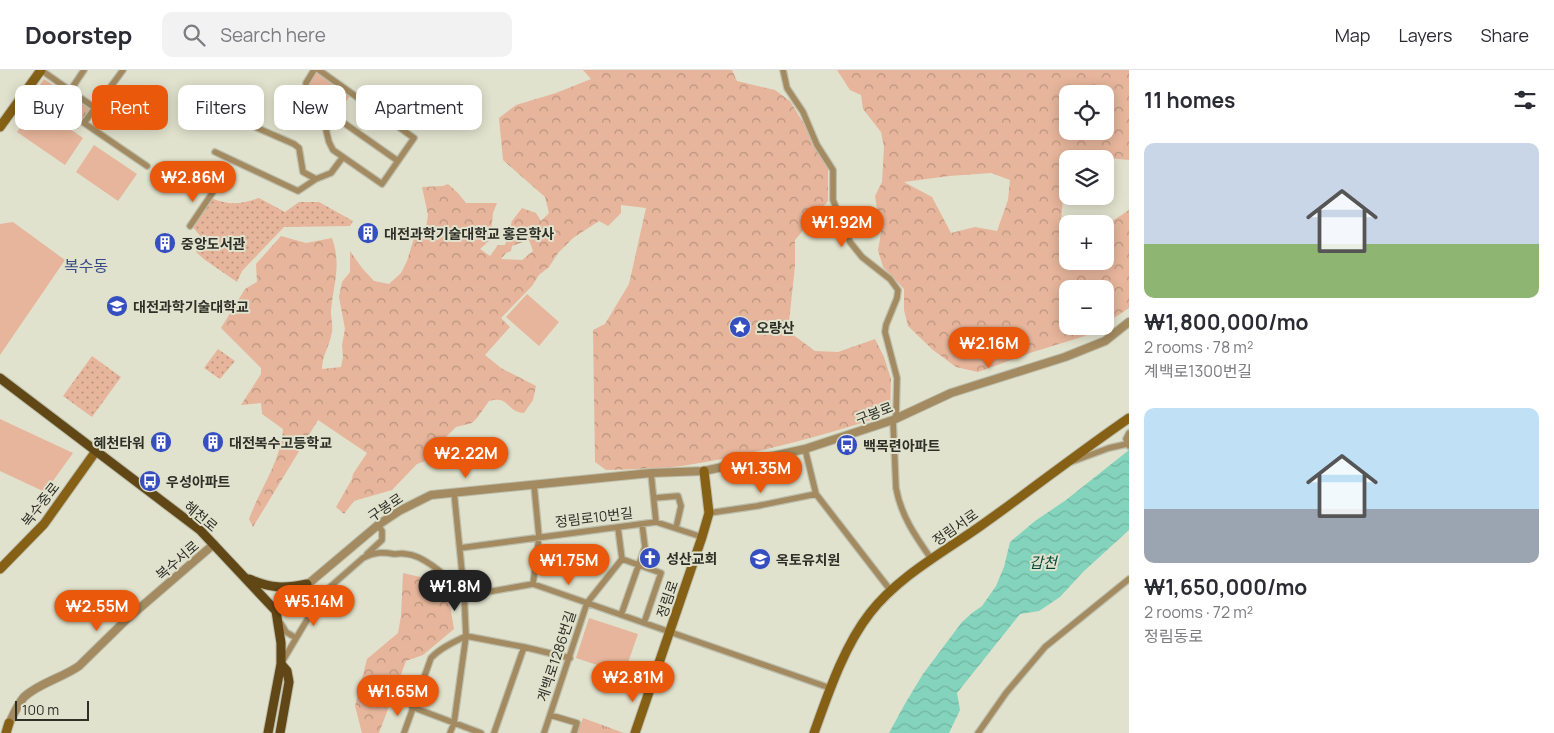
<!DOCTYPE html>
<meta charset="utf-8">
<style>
body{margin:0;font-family:Manrope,"Noto Sans KR",sans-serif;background:#f2f2f3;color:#2b2b33;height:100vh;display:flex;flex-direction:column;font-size:19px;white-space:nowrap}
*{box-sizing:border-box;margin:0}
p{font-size:16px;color:#7c7c81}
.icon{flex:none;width:28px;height:28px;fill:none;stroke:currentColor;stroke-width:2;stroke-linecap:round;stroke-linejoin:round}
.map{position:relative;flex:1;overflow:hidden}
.details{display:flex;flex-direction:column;background:#fff;width:425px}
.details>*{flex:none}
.guide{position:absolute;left:15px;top:15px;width:475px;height:45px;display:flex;gap:10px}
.controls{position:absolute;left:1059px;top:15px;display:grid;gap:10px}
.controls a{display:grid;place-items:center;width:55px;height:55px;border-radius:10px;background:#fff;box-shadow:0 2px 12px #0003;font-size:25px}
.scale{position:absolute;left:15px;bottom:12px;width:74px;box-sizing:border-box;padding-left:5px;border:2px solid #2e2f27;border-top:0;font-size:14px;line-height:18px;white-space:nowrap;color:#2e2f27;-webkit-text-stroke:4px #e0e2cd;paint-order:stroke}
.price{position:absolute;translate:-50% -42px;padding:0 11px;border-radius:18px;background:#ea580c;color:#fff;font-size:16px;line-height:32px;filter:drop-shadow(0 1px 2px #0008)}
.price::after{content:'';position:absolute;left:50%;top:30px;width:15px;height:11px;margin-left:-8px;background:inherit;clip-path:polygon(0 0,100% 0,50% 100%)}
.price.current{background:#222;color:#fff}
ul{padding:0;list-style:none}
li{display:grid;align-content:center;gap:10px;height:265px;padding:0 15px}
li span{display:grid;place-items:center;height:155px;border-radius:10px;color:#555}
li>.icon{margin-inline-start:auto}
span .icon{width:90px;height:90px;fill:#fffc;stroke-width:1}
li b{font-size:21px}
h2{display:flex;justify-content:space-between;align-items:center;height:60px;padding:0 15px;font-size:21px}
.tag{padding:0 18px;border-radius:10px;background:#fff;box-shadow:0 2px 12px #0003;font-size:18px;line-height:45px}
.tag.current{background:#ea580c;color:#fff}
header{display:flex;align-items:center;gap:30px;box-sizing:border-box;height:70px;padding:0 25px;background:#fff;border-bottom:1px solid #e1e1e2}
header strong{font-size:24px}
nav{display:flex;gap:28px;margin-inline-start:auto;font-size:18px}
.search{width:350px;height:45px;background:#f2f2f3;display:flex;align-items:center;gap:12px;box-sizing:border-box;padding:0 18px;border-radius:10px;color:#7c7c81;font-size:19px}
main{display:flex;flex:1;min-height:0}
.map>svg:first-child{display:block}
.grass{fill:url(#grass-dots)}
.forest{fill:url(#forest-crowns);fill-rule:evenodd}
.park{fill:url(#park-tufts)}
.pitch{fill:#e6b59b}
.water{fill:url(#water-waves)}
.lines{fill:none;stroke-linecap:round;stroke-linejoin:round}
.minor-casing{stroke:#bcbeac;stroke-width:8}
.tertiary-casing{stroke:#bcbeac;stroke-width:10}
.secondary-casing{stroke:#bcbeac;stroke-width:11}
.primary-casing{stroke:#bcbeac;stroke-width:11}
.minor{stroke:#a38a60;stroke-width:5.5}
.tertiary{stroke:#a38a60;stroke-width:8}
.secondary{stroke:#856015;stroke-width:9}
.primary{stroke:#614716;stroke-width:9}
.labels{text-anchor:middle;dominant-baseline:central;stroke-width:4;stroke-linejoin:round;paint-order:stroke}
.poi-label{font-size:14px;font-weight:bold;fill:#2e2f27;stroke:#e0e2cd;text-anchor:start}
.street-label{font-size:14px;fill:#2e2f27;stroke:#e0e2cd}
.water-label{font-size:15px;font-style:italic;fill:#00483a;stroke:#e0e2cd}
.quarter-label{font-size:16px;fill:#384a85;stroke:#e0e2cd}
</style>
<header>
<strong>Doorstep</strong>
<div class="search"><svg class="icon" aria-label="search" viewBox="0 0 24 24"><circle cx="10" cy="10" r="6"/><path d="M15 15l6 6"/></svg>Search here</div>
<nav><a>Map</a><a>Layers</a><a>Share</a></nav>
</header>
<main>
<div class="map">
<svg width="1129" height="663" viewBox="0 0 1129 663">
<defs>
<pattern id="grass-dots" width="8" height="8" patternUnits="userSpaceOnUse" patternTransform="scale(1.25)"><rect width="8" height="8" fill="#e6b59b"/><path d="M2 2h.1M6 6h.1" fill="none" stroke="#bb947e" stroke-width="1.8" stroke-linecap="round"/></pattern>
<pattern id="forest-crowns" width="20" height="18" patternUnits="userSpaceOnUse" patternTransform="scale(1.25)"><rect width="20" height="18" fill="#e6b59b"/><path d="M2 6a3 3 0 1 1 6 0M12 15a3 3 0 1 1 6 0" fill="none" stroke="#bb947e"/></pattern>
<pattern id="park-tufts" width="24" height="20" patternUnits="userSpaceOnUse" patternTransform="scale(1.25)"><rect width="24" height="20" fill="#e6b59b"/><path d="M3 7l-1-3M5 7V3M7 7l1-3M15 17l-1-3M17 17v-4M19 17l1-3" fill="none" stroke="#bb947e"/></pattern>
<pattern id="water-waves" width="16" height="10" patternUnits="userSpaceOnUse" patternTransform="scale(1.25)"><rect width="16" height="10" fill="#84d3bd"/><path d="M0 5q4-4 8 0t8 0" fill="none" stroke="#72b5a2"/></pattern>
</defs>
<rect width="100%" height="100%" fill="#e0e2cd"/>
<path class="grass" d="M211 128C231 136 240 134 259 128L285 142 299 132H319L353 151 350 156 284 157 242 201 237 212 205 190 196 182 201 167 192 156Z
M218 279 235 291 220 309 204 298Z
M92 286 121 307 92 347 63 326Z"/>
<path class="forest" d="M583 0H732L737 11 775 20 790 31 828 93V131L795 170V196L788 261 815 281 838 282 875 269 884 287 891 309 890 344C822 366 752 385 682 396 657 399 631 399 606 400L595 392 593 260 605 254 629 214 646 138 621 135V143L608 156 599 151 573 168 558 183 549 197 539 205 532 216 501 248 510 257 485 285 501 298 536 316 533 330 524 343C506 342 510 325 489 331L477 348 472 353 456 357 435 378 431 389 417 394 392 420 354 431 344 444 336 437 352 409 353 404 367 383 318 350 253 457 249 449C260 419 281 391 283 359L262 344 261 333 241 335 261 304V298L221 258 245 219 257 212 256 194 281 166 306 173 332 168C342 197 333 214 331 242 331 248 333 255 332 262 330 275 322 286 322 299L341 297 343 287 342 275 345 259 339 227 342 212 350 202V181L362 198 374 211 389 214 401 203 407 191 415 165 425 164 428 145 422 117 443 116 448 114 458 123 466 133H497L493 143 490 170 480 179 490 186 498 175H505L512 151 522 138 536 143 541 151 549 143 545 127 503 90 499 48 516 35 556 23 591 9ZM529 170 533 181 522 190 501 189 506 183 511 181 512 176Z
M837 0H1129V90L1067 84 1059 172 1067 170 1068 191H1105V156L1129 140V238L1105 254V219H1068V256H1102L1085 266 1033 282 978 302 956 297 933 280 908 256 904 240V219L883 197 878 180 881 163 875 126 882 112 884 77 881 62 863 39 861 25 850 20ZM1068 24H1105V61H1068ZM991 103 1010 110 1008 130 997 161 975 157 951 163 932 127 904 112 949 106Z
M403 503 446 513 454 559 423 585 406 591 379 663H362L355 636 367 589 398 563 401 546Z"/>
<path class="park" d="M316 0 350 26 336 45 308 24 307 14Z
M44 9 91 40 78 59 31 28Z
M583 648 624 663H577Z"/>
<path class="pitch" d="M36 35 83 68 65 95 17 62Z
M94 75 137 104 118 131 76 102Z
M13 152 65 190 0 285V154Z
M527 224 559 252 539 276 506 247Z
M0 349 73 383 45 422 0 401Z
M589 548 638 564 624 604 576 588Z"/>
<path class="water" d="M1129 380V460L1083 502 1060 527 1039 541 1020 544 957 623 960 640 949 663H889L906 632 923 604 962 552 972 543 982 536 996 516 1004 497 1010 472 1035 451 1066 430Z"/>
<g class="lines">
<g class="minor-casing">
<path id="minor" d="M41 0 95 38
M123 0 84 53 147 96
M314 0 306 13 307 27 398 91
M319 0 414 68 382 114 333 80 329 72 326 60 335 48
M783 0 787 18 803 42 817 75 833 100V130L850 172 862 187 890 209 898 220 897 228 886 255 885 262 897 308 896 348
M70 21 84 0
M248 54 294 74 299 78 303 102 316 109 331 103 343 87
M215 82 298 121 316 109
M190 156 213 122
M893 350 896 418C901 446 916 467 932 490
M1129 363 1126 369 1129 376
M805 379 816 424 891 521
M1071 392 1109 378 1127 374
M651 403 656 452
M654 428 678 426 681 436 676 458
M709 443 757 436 816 424
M460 478 656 452 702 467
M367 484 382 470V461L378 455
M622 489 661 503 644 553
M533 514 539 467 534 415
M465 526 533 514 830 618
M621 545 645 477 642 454
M280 552 286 562 296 568
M282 592 323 523 363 488C374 482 382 482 394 484 398 484 402 483 406 484 425 485 450 510 464 522
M412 637 481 663
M550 645 577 653 574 663
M404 663 431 588C440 578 454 572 466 566L524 577 570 588
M450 663 454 653 466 566 464 522 454 422
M494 663 524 577
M544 663 587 533 622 489 618 458
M978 663 1006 623 1045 577 1129 509"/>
</g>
<g class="tertiary-casing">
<path id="tertiary" d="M276 541 378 455 399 441 431 425 651 403 704 401 805 379 893 350 951 323 1065 287 1105 271 1129 252
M7 658C12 648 17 635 24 627 39 613 62 608 79 596L127 549 214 474"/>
</g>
<g class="secondary-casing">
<path id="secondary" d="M0 57 41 0
M0 499 44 454 96 381
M6 663 9 653
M635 663 702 467 709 443 704 401
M814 663C828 624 844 576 870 543 898 507 942 483 979 457 1030 421 1078 383 1129 348"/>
</g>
<g class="primary-casing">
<path id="primary" d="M0 308 200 460 276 541 281 573V594L268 663
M249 509C271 518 283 519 307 514
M280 663 289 612 287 601 281 594"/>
</g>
<use href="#minor" class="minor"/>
<use href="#tertiary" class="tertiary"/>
<use href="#secondary" class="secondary"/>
<use href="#primary" class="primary"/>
</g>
<defs>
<g id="building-disc" transform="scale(1.125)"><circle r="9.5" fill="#364fc0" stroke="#e0e2cd"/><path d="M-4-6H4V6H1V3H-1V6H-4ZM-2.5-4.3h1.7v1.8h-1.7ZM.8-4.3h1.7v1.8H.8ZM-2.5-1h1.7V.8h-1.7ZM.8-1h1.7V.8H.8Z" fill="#fff"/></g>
<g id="university-disc" transform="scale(1.125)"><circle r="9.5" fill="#364fc0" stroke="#e0e2cd"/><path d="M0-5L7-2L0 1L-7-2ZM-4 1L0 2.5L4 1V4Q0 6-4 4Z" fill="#fff"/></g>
<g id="sight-disc" transform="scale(1.125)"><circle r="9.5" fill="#364fc0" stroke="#e0e2cd"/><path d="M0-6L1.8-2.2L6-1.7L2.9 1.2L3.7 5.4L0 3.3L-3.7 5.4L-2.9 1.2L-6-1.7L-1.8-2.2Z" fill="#fff"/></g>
<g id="bus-disc" transform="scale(1.125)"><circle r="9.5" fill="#364fc0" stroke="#e0e2cd"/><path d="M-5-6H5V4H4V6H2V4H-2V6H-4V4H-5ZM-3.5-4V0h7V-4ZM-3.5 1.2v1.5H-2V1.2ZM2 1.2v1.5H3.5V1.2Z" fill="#fff"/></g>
<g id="church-disc" transform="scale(1.125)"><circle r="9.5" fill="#364fc0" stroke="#e0e2cd"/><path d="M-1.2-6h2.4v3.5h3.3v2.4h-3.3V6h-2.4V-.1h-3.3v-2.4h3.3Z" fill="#fff"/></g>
<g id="school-disc" transform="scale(1.125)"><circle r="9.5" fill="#364fc0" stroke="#e0e2cd"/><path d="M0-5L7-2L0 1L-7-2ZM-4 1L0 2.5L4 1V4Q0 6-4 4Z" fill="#fff"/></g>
</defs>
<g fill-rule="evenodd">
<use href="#building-disc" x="368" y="163"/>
<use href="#building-disc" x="165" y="173"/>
<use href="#university-disc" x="117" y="236"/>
<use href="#sight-disc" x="740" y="257"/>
<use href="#building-disc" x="161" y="372"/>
<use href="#building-disc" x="213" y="372"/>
<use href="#bus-disc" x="847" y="375"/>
<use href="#bus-disc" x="150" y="411"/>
<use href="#church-disc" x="650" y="488"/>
<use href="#school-disc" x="760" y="489"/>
</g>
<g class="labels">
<g class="poi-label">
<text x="384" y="163">대전과학기술대학교 홍은학사</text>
<text x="181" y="173">중앙도서관</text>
<text x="133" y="236">대전과학기술대학교</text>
<text x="756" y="257">오량산</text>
<text x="145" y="372" text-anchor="end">혜천타워</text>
<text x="229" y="372">대전복수고등학교</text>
<text x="863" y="375">백목련아파트</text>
<text x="166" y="411">우성아파트</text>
<text x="666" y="488">성산교회</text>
<text x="776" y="489">옥토유치원</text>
</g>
<g class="street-label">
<text transform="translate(874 343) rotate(-21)">구봉로</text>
<text transform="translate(40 434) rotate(-52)">복수중로</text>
<text transform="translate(385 437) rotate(-34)">구봉로</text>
<text transform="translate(201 446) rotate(40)">혜천로</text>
<text transform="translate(594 447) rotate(-7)">정림로10번길</text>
<text transform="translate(955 457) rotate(-35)">정림서로</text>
<text transform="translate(177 490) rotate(-41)">복수서로</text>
<text transform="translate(667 529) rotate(-71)">정림로</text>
<text transform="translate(556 586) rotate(-72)">계백로1286번길</text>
</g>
<g class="water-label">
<text x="1043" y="492">갑천</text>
</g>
<g class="quarter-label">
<text x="86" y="196">복수동</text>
</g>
</g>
</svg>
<div class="controls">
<a><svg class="icon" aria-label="locate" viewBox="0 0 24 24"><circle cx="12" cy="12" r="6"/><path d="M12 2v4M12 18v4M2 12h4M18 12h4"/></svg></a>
<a><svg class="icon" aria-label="layers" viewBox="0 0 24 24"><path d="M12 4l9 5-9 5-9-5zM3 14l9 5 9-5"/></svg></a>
<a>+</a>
<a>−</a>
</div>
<div class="scale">100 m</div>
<b class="price" style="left:193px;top:133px">₩2.86M</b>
<b class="price" style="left:842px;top:178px">₩1.92M</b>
<b class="price" style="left:989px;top:299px">₩2.16M</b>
<b class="price" style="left:466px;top:409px">₩2.22M</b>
<b class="price" style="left:761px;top:424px">₩1.35M</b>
<b class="price" style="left:569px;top:516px">₩1.75M</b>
<b class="price current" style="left:455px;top:542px">₩1.8M</b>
<b class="price" style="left:314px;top:557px">₩5.14M</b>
<b class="price" style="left:97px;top:562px">₩2.55M</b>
<b class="price" style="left:633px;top:633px">₩2.81M</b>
<b class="price" style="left:398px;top:647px">₩1.65M</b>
<div class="guide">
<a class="tag">Buy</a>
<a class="tag current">Rent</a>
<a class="tag">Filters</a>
<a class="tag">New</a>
<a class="tag">Apartment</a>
</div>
</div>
<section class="details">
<h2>11 homes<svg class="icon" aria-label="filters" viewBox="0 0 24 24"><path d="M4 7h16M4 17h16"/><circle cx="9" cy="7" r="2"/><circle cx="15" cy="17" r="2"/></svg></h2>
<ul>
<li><span style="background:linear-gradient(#c9d6e8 65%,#8fb573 0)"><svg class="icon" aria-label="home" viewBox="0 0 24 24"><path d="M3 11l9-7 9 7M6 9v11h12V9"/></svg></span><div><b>₩1,800,000/mo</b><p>2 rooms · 78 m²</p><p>계백로1300번길</p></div></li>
<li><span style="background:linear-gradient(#bfe0f5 65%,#9aa5b1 0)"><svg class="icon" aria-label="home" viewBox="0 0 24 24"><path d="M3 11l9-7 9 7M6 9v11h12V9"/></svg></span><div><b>₩1,650,000/mo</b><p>2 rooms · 72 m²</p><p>정림동로</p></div></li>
</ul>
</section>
</main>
